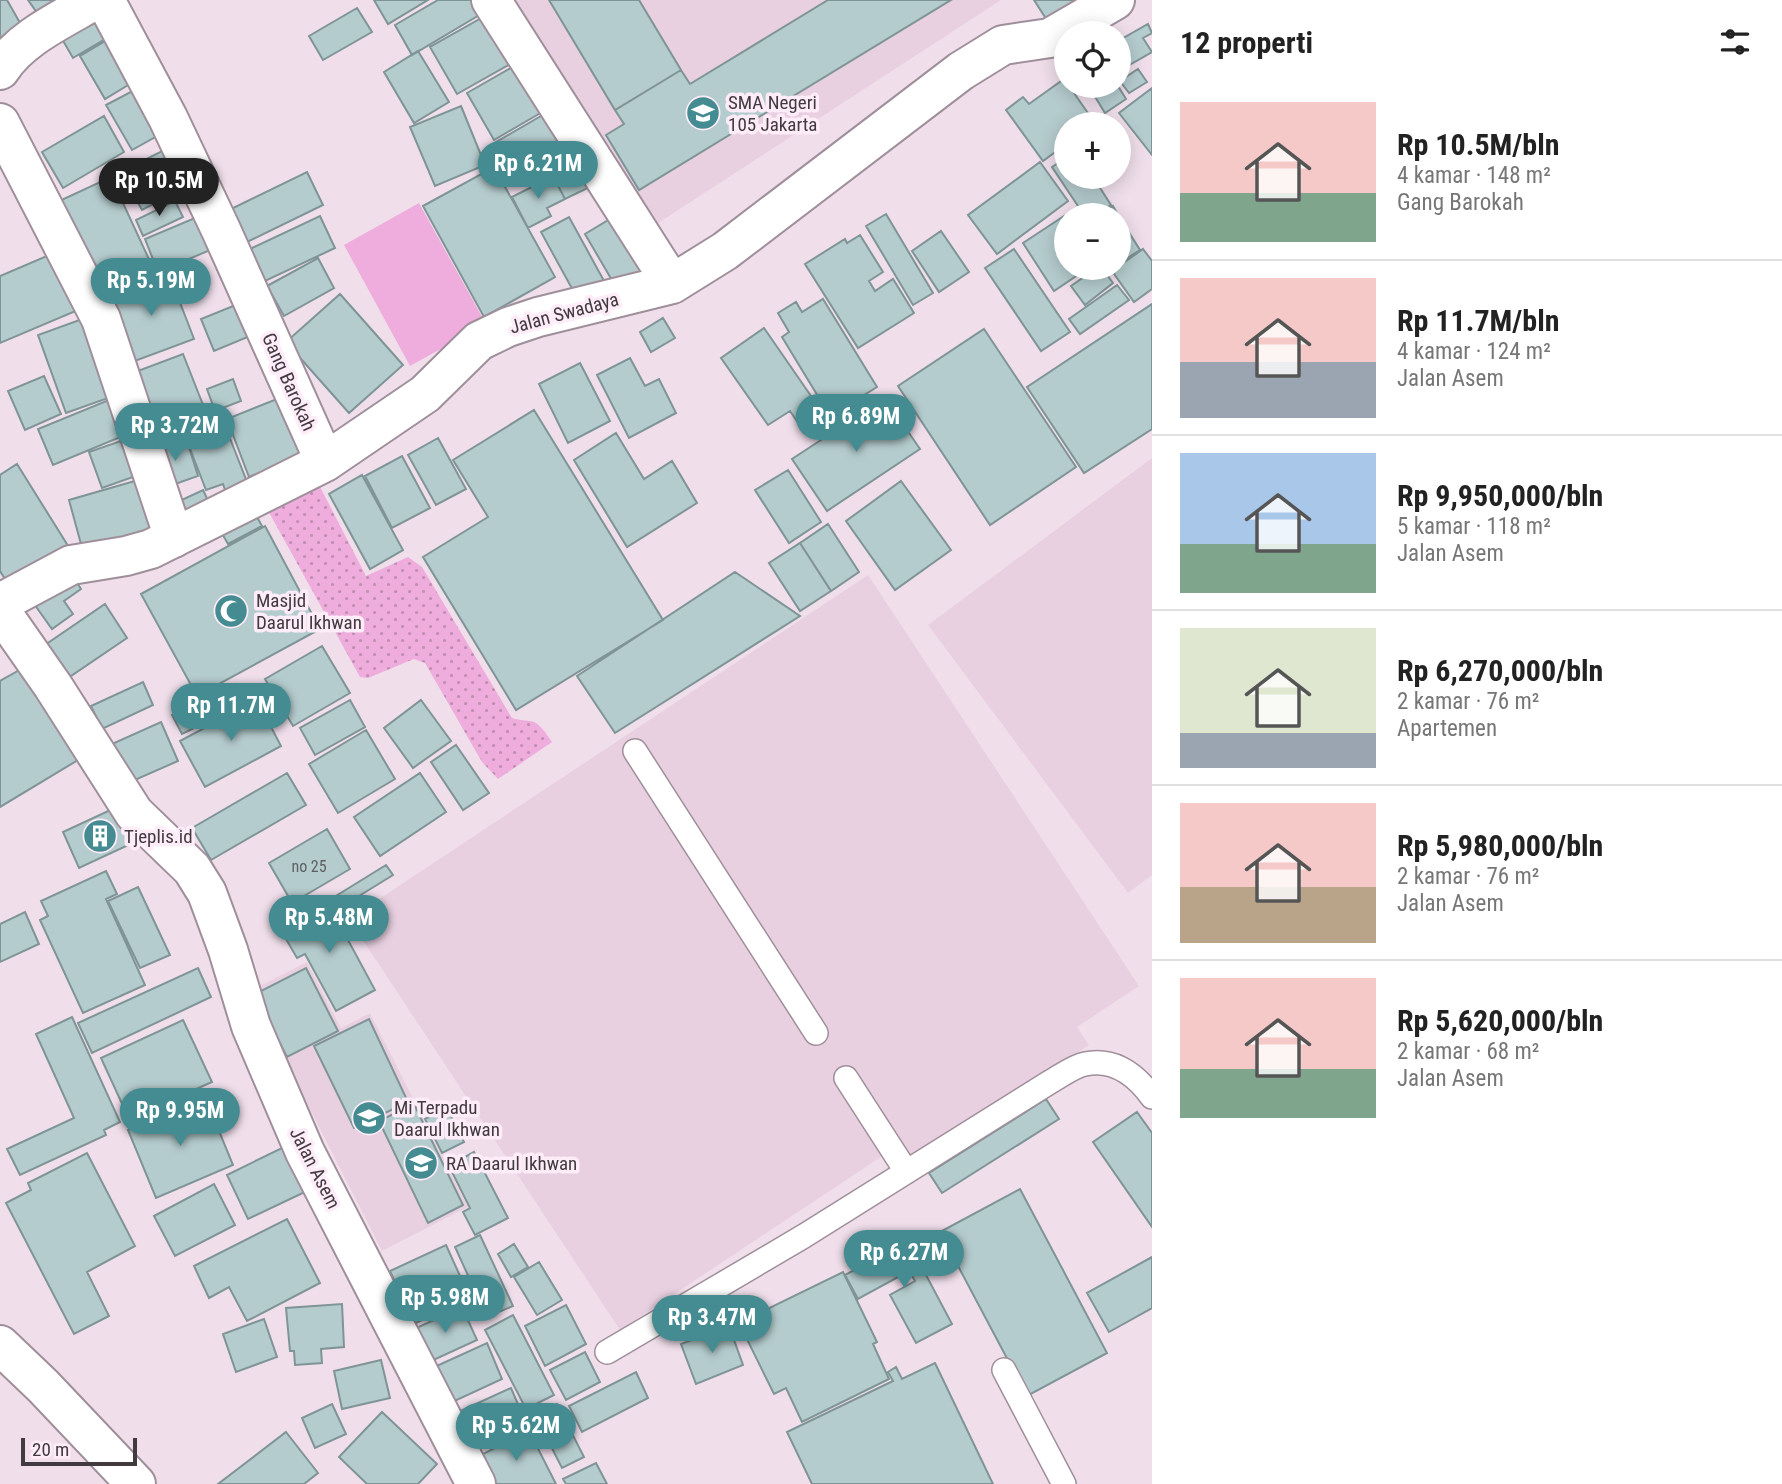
<!DOCTYPE html>
<html lang="id">
<meta charset="utf-8">
<style>
body{margin:0;font-family:"Roboto Condensed",sans-serif;background:#f6f6f6;color:#222;height:100vh;display:flex;flex-direction:column;font-size:26px;white-space:nowrap}
*{box-sizing:border-box;margin:0}
p{font-size:23px;color:#767676}
.icon{flex:none;width:38px;height:38px;fill:none;stroke:currentColor;stroke-width:2;stroke-linecap:round;stroke-linejoin:round}
.map{position:relative;flex:1;overflow:hidden}
.drawer{display:flex;flex-direction:column;background:#fff;width:630px}
.drawer>*{flex:none}
.buttons{position:absolute;left:1054px;top:21px;display:grid;gap:14px}
.buttons a{display:grid;place-items:center;width:77px;height:77px;border-radius:50%;background:#fff;box-shadow:0 4px 18px #0003;font-size:35px}
.scale{position:absolute;left:21px;bottom:18px;width:116px;box-sizing:border-box;padding-left:7px;border:4px solid #413b3f;border-top:0;font-size:19px;line-height:24px;white-space:nowrap;color:#413b3f;-webkit-text-stroke:5px #feecf8;paint-order:stroke}
.price{position:absolute;translate:-50% -60px;padding:0 16px;border-radius:24px;background:#458c92;color:#fff;font-size:23px;line-height:46px;filter:drop-shadow(0 2px 4px #0008)}
.price::after{content:'';position:absolute;left:50%;top:42px;width:21px;height:16px;margin-left:-10px;background:inherit;clip-path:polygon(0 0,100% 0,50% 100%)}
.price.current{background:#222;color:#fff}
ul{padding:0;list-style:none}
li{display:flex;align-items:center;gap:21px;height:175px;padding:0 28px}
li+li{border-top:2px solid #e0e0e0}
li span{display:grid;place-items:center;flex:none;width:196px;height:140px;border-radius:0px;color:#555}
li>.icon{margin-inline-start:auto}
span .icon{width:84px;height:84px;fill:#fffc;stroke-width:1}
li b{font-size:30px}
h2{display:flex;justify-content:space-between;align-items:center;height:84px;padding:0 28px;font-size:30px}
main{display:flex;flex:1;min-height:0}
.map>svg:first-child{display:block}
.built{fill:#e8d0e0}
.grass{fill:url(#grass-dots)}
.pitch{fill:#eeaddc}
.building{fill:#b5ccce;stroke:#7f9496;stroke-width:2}
.lines{fill:none;stroke-linecap:round;stroke-linejoin:round}
.service-casing{stroke:#9f8f9a;stroke-width:26}
.minor-casing{stroke:#9f8f9a;stroke-width:42}
.tertiary-casing{stroke:#9f8f9a;stroke-width:42}
.service{stroke:#fff;stroke-width:23}
.minor{stroke:#fff;stroke-width:38}
.tertiary{stroke:#fff;stroke-width:38}
.labels{text-anchor:middle;dominant-baseline:central;stroke-width:7;stroke-linejoin:round;paint-order:stroke}
.number-label{font-size:16px;fill:#5e5f63}
.poi-label{font-size:19px;fill:#413b3f;stroke:#feecf8;text-anchor:start}
.street-label{font-size:19px;fill:#413b3f;stroke:#feecf8}
</style>
<main>
<div class="map">
<svg width="1152" height="1484" viewBox="0 0 1152 1484">
<defs>
<pattern id="grass-dots" width="8" height="8" patternUnits="userSpaceOnUse" patternTransform="scale(1.75)"><rect width="8" height="8" fill="#eeaddc"/><path d="M2 2h.1M6 6h.1" fill="none" stroke="#c28eb4" stroke-width="1.8" stroke-linecap="round"/></pattern>
</defs>
<rect width="100%" height="100%" fill="#f0dfeb"/>
<path class="built" d="M505 0H1001L652 227Z
M1152 458V875L1128 893 928 625Z
M868 575 1139 986 1077 1027 1089 1045 897 1169 887 1153 620 1330 349 919Z
M307 962 341 1028 370 1013 468 1207 382 1251 250 991Z"/>
<path class="grass" d="M317 481 366 576 408 557 422 567 512 718C519 720 523 720 530 721 540 722 546 734 552 742L498 779 482 762 425 663 414 659 368 678 360 677 266 507Z"/>
<path class="pitch" d="M419 203 486 324 410 366 344 245Z"/>
<path class="building" d="M0 0H7L24 30 0 44Z
M28 0H79L45 24Z
M374 0H428L388 24Z
M438 0H473L481 14 412 55 395 25Z
M549 0H639L681 70 615 110Z
M828 0H951L639 190 606 135 624 124 615 110 681 70 690 84Z
M1034 0H1073L1082 13 1054 31Z
M102 6 117 32 73 58 58 32Z
M357 8 372 32 323 60 309 36Z
M492 12 519 59 457 94 430 47Z
M1148 24 1152 33 1143 38 1152 52 1126 67 1118 54V41Z
M114 36 138 79 105 99 80 56Z
M418 51 449 102 414 123 384 72Z
M523 61 549 108 494 140 467 93Z
M1138 69 1147 82 1129 93 1120 81Z
M1064 79 1066 86H1069L1095 123 1066 124V144L1043 161 1006 110 1023 97 1029 104Z
M142 86 166 131 132 150 106 105Z
M1084 86H1105L1089 95Z
M1110 86H1118L1126 99 1105 113 1094 95Z
M1152 88V155L1119 113Z
M461 106 485 165 435 186 410 127Z
M553 109 575 148 512 184 491 145Z
M104 116 124 152 63 188 42 152Z
M170 147 190 185 142 210 121 172Z
M1066 158V177H1093L1111 205 1094 215H1084L1052 167Z
M585 159 598 183 565 199 553 176Z
M1040 162 1068 201 997 254 968 215Z
M494 167 555 277 484 317 423 206Z
M307 172 323 205 245 243 229 210Z
M553 176 565 199 547 208 551 216 528 228 512 197Z
M111 177 153 268 97 294 55 203Z
M175 201 183 217 143 236 136 220Z
M1113 206 1118 215H1100Z
M620 213 655 274 620 294 585 234Z
M886 214 933 293 913 305 866 226Z
M202 215 215 248 158 272 145 239Z
M1118 215 1140 250 1118 264Z
M320 216 335 248 265 281 250 249Z
M1064 216 1066 268H1088L1054 291 1023 243Z
M569 217 609 290 581 305 541 232Z
M941 231 969 272 939 292 912 251Z
M860 235 883 272 869 281 875 291 893 279 914 313 858 348 805 264 845 239 847 243Z
M1014 249 1070 332 1041 351 985 268Z
M1143 249 1152 261V289L1134 302 1112 271Z
M54 253 78 310 0 343V276Z
M318 258 334 288 284 316 267 286Z
M1097 268H1102L1113 283 1085 305 1071 286Z
M169 274 194 339 132 362 108 297Z
M1117 285 1129 300 1080 334 1069 319Z
M340 294 403 365 349 413 286 342Z
M823 299 877 387 830 416 782 337 789 332 778 313 796 302 802 312Z
M238 304 250 336 214 351 201 319Z
M1152 304V429L1084 473 1027 387Z
M96 314 125 392 66 413 38 335Z
M663 318 675 338 651 352 640 332Z
M764 328 811 396 807 399 823 421 805 433 790 411 768 425 721 358Z
M984 329 1076 467 990 525 898 386Z
M183 354 205 410 149 431 127 375Z
M630 358 645 386 659 379 676 413 629 438 597 375Z
M580 363 610 421 568 443 539 384Z
M44 376 61 414 25 430 8 391Z
M233 379 241 401 215 411 207 389Z
M121 395 135 431 53 465 38 429Z
M282 397 304 455 249 477 227 419Z
M885 398 920 449 827 511 792 459Z
M534 410 663 620 516 710 423 557 488 517 453 460Z
M220 413 249 487 227 496 223 484 206 490 182 428Z
M616 433 644 479 672 461 697 503 627 547 574 460Z
M138 435 150 471 102 488 89 452Z
M186 438 198 476 164 488 151 450Z
M438 438 466 489 436 505 408 455Z
M402 456 430 508 392 528 365 476Z
M17 464 70 549 10 587 0 571V475Z
M788 470 821 522 789 543 755 490Z
M362 475 403 550 370 569 329 494Z
M152 476 167 531 84 555 69 500Z
M901 481 951 550 895 590 846 521Z
M203 490 212 509 180 525 171 505Z
M250 504 262 526 228 544 216 523Z
M828 524 859 572 831 591 800 543Z
M265 526 320 629 197 696 141 594Z
M800 543 831 591 800 611 769 563Z
M735 572 800 616 615 733 577 676Z
M71 573 81 589 64 601 73 614 52 629 32 601Z
M105 604 127 638 65 680 42 647Z
M322 646 350 693 293 726 265 679Z
M23 668 78 760 0 807V681Z
M143 682 153 705 102 729 91 706Z
M236 684 246 703 182 734 172 715Z
M257 700 281 746 205 787 180 741Z
M350 700 365 727 315 755 300 728Z
M421 700 451 741 413 768 384 728Z
M161 722 178 761 128 783 112 744Z
M366 730 395 779 338 813 309 764Z
M456 745 489 793 463 810 431 762Z
M287 773 306 805 211 860 192 828Z
M420 773 446 812 380 856 354 817Z
M121 805 137 841 79 868 63 832Z
M327 829 350 869 292 903 269 863Z
M386 865 393 875 338 909 331 899Z
M106 871 117 894 106 899 145 985 83 1013 40 920 48 916 41 901Z
M138 887 170 955 140 968 108 901Z
M327 901 375 990 336 1011 305 954 297 958 279 927Z
M25 912 39 944 0 962V924Z
M198 968 211 997 92 1053 78 1023Z
M306 968 338 1031 287 1057 255 994Z
M72 1017 120 1122 104 1130 106 1135 20 1175 7 1149 74 1118 36 1034Z
M369 1019 408 1102 354 1128 314 1046Z
M183 1020 212 1082 129 1119 101 1058Z
M205 1097 233 1165 156 1198 128 1130Z
M1046 1099 1059 1119 942 1193 929 1173Z
M414 1104 463 1205 428 1223 379 1121Z
M447 1108 464 1142 442 1153 425 1119Z
M1137 1112 1152 1133V1227L1093 1142Z
M286 1146 307 1191 248 1219 227 1175Z
M474 1152 508 1218 475 1235 463 1212 470 1208 449 1166Z
M87 1153 135 1246 87 1272 109 1316 74 1334 6 1203 31 1190 28 1183Z
M214 1184 235 1225 175 1256 154 1216Z
M1020 1189 1107 1353 1027 1396 940 1232Z
M287 1219 320 1283 247 1321 229 1287 209 1298 194 1266Z
M480 1235 513 1306 487 1317 455 1247Z
M908 1241 952 1324 916 1343 890 1295 915 1281 909 1271 858 1299 845 1275Z
M514 1244 528 1267 511 1277 498 1254Z
M446 1245 470 1298 414 1324 390 1271Z
M1152 1257V1308L1109 1332 1087 1293Z
M539 1262 562 1300 537 1315 514 1277Z
M843 1272 877 1342 873 1344 889 1379 802 1422 786 1388 774 1394 739 1323Z
M342 1304 344 1347 321 1349 322 1363 295 1365 294 1351H290L286 1308Z
M566 1305 586 1344 545 1366 525 1326Z
M462 1307 477 1340 427 1363 412 1330Z
M513 1315 554 1395 526 1409 485 1330Z
M264 1319 277 1357 236 1372 223 1334Z
M729 1326 743 1365 696 1384 681 1344Z
M487 1343 502 1379 446 1405 430 1369Z
M585 1352 600 1382 566 1400 550 1370Z
M381 1360 390 1398 342 1409 334 1371Z
M935 1363 993 1484H812L787 1432 893 1381 888 1372 896 1367 902 1379Z
M636 1372 648 1398 582 1432 569 1406Z
M511 1388 526 1423 471 1448 456 1413Z
M332 1404 346 1434 315 1448 302 1418Z
M557 1404 584 1457 562 1468 535 1415Z
M382 1412 437 1464 418 1484H367L339 1457Z
M529 1431 556 1484H491L477 1457Z
M286 1432 318 1473 304 1484H218Z
M596 1463 607 1484H566L563 1479Z"/>
<g class="lines">
<g class="service-casing">
<path id="service" d="M635 751 816 1033
M846 1078 906 1171
M607 1352 804 1236 1050 1082C1061 1076 1074 1066 1085 1064 1114 1058 1136 1075 1152 1097
M1004 1370 1064 1484"/>
</g>
<g class="minor-casing">
<path id="minor" d="M105 0 168 118 221 230 325 462
M491 0 672 284
M0 70C20 38 63 19 95 0
M0 123 101 319 174 538
M0 603 71 565 126 556 151 549 325 462 425 394 479 341 508 327 538 317 672 284 725 251 961 71 1003 45 1050 38 1115 0
M0 610 53 686 134 813 192 869 207 893 228 950 251 1026 305 1152 476 1484"/>
</g>
<g class="tertiary-casing">
<path id="tertiary" d="M0 1345 43 1386 136 1484"/>
</g>
<use href="#service" class="service"/>
<use href="#minor" class="minor"/>
<use href="#tertiary" class="tertiary"/>
</g>
<defs>
<g id="school-disc" transform="scale(1.75)"><circle r="9.5" fill="#458c92" stroke="#feecf8"/><path d="M0-5L7-2L0 1L-7-2ZM-4 1L0 2.5L4 1V4Q0 6-4 4Z" fill="#fff"/></g>
<g id="mosque-disc" transform="scale(1.75)"><circle r="9.5" fill="#458c92" stroke="#feecf8"/><path d="M3.5-4.9A6 6 0 1 0 3.5 4.9A5 5 0 1 1 3.5-4.9Z" fill="#fff"/></g>
<g id="building-disc" transform="scale(1.75)"><circle r="9.5" fill="#458c92" stroke="#feecf8"/><path d="M-4-6H4V6H1V3H-1V6H-4ZM-2.5-4.3h1.7v1.8h-1.7ZM.8-4.3h1.7v1.8H.8ZM-2.5-1h1.7V.8h-1.7ZM.8-1h1.7V.8H.8Z" fill="#fff"/></g>
</defs>
<g fill-rule="evenodd">
<use href="#school-disc" x="703" y="113"/>
<use href="#mosque-disc" x="231" y="611"/>
<use href="#building-disc" x="100" y="836"/>
<use href="#school-disc" x="369" y="1118"/>
<use href="#school-disc" x="421" y="1163"/>
</g>
<g class="labels">
<g class="number-label">
<text x="309" y="866">no 25</text>
</g>
<g class="poi-label">
<text x="728" y="102">SMA Negeri<tspan x="728" dy="22">105 Jakarta</tspan></text>
<text x="256" y="600">Masjid<tspan x="256" dy="22">Daarul Ikhwan</tspan></text>
<text x="124" y="836">Tjeplis.id</text>
<text x="394" y="1107">Mi Terpadu<tspan x="394" dy="22">Daarul Ikhwan</tspan></text>
<text x="446" y="1163">RA Daarul Ikhwan</text>
</g>
<g class="street-label">
<text transform="translate(564 313) rotate(-15)">Jalan Swadaya</text>
<text transform="translate(289 382) rotate(66)">Gang Barokah</text>
<text transform="translate(315 1168) rotate(63)">Jalan Asem</text>
</g>
</g>
</svg>
<div class="buttons">
<a><svg class="icon" aria-label="locate" viewBox="0 0 24 24"><circle cx="12" cy="12" r="6"/><path d="M12 2v4M12 18v4M2 12h4M18 12h4"/></svg></a>
<a>+</a>
<a>−</a>
</div>
<div class="scale">20 m</div>
<b class="price" style="left:538px;top:201px">Rp 6.21M</b>
<b class="price current" style="left:159px;top:218px">Rp 10.5M</b>
<b class="price" style="left:151px;top:318px">Rp 5.19M</b>
<b class="price" style="left:856px;top:454px">Rp 6.89M</b>
<b class="price" style="left:175px;top:463px">Rp 3.72M</b>
<b class="price" style="left:231px;top:743px">Rp 11.7M</b>
<b class="price" style="left:329px;top:955px">Rp 5.48M</b>
<b class="price" style="left:180px;top:1148px">Rp 9.95M</b>
<b class="price" style="left:904px;top:1290px">Rp 6.27M</b>
<b class="price" style="left:445px;top:1335px">Rp 5.98M</b>
<b class="price" style="left:712px;top:1355px">Rp 3.47M</b>
<b class="price" style="left:516px;top:1463px">Rp 5.62M</b>
</div>
<section class="drawer">
<h2>12 properti<svg class="icon" aria-label="filters" viewBox="0 0 24 24"><path d="M4 7h16M4 17h16"/><circle cx="9" cy="7" r="2"/><circle cx="15" cy="17" r="2"/></svg></h2>
<ul>
<li><span style="background:linear-gradient(#f6c9c9 65%,#7fa58c 0)"><svg class="icon" aria-label="home" viewBox="0 0 24 24"><path d="M3 11l9-7 9 7M6 9v11h12V9"/></svg></span><div><b>Rp 10.5M/bln</b><p>4 kamar · 148 m²</p><p>Gang Barokah</p></div></li>
<li><span style="background:linear-gradient(#f6c9c9 60%,#9aa5b1 0)"><svg class="icon" aria-label="home" viewBox="0 0 24 24"><path d="M3 11l9-7 9 7M6 9v11h12V9"/></svg></span><div><b>Rp 11.7M/bln</b><p>4 kamar · 124 m²</p><p>Jalan Asem</p></div></li>
<li><span style="background:linear-gradient(#a9c7e8 65%,#7fa58c 0)"><svg class="icon" aria-label="home" viewBox="0 0 24 24"><path d="M3 11l9-7 9 7M6 9v11h12V9"/></svg></span><div><b>Rp 9,950,000/bln</b><p>5 kamar · 118 m²</p><p>Jalan Asem</p></div></li>
<li><span style="background:linear-gradient(#dfe7d0 75%,#9aa5b1 0)"><svg class="icon" aria-label="home" viewBox="0 0 24 24"><path d="M3 11l9-7 9 7M6 9v11h12V9"/></svg></span><div><b>Rp 6,270,000/bln</b><p>2 kamar · 76 m²</p><p>Apartemen</p></div></li>
<li><span style="background:linear-gradient(#f6c9c9 60%,#b9a48a 0)"><svg class="icon" aria-label="home" viewBox="0 0 24 24"><path d="M3 11l9-7 9 7M6 9v11h12V9"/></svg></span><div><b>Rp 5,980,000/bln</b><p>2 kamar · 76 m²</p><p>Jalan Asem</p></div></li>
<li><span style="background:linear-gradient(#f6c9c9 65%,#7fa58c 0)"><svg class="icon" aria-label="home" viewBox="0 0 24 24"><path d="M3 11l9-7 9 7M6 9v11h12V9"/></svg></span><div><b>Rp 5,620,000/bln</b><p>2 kamar · 68 m²</p><p>Jalan Asem</p></div></li>
</ul>
</section>
</main>
